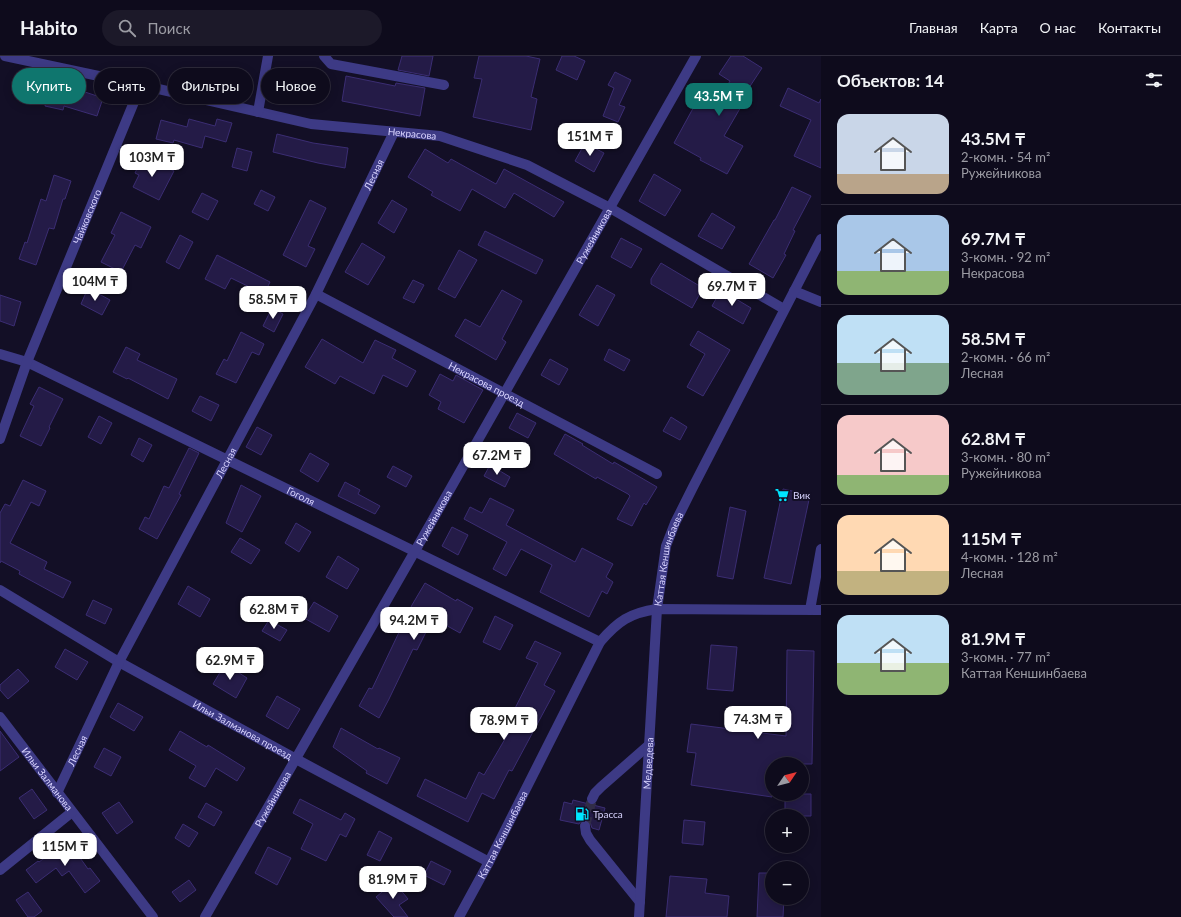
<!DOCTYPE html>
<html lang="ru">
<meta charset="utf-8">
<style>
body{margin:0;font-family:Lato,sans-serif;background:#1c1929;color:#f1f3f6;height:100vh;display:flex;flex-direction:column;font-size:15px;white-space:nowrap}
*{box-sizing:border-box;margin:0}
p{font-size:13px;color:#9b9ba3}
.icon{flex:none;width:22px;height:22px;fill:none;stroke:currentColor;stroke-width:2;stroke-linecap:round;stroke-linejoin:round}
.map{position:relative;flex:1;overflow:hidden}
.side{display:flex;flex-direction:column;background:#0e0b1c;width:360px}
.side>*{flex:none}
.hud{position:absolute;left:12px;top:12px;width:380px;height:36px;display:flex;gap:8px}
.needle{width:26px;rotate:55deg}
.tools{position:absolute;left:765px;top:701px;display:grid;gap:8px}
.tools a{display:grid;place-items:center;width:44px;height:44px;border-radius:50%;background:#0e0b1c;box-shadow:0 2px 10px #0003,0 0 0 1px #2e2b3b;font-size:20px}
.price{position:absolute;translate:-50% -34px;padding:0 9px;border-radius:8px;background:#fff;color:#222;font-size:13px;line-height:26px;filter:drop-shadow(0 1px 2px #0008)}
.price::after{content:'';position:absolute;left:50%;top:24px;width:12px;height:9px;margin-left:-6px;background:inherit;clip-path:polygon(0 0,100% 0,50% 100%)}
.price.selected{background:#0f766e;color:#fff}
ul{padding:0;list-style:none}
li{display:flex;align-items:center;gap:12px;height:100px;padding:0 16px}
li+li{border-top:1px solid #2e2b3b}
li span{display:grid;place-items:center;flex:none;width:112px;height:80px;border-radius:12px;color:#555}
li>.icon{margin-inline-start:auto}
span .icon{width:48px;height:48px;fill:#fffc;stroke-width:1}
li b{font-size:17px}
h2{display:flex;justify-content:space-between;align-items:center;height:48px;padding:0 16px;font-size:17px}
.tag{padding:0 14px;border-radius:18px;background:#0e0b1c;box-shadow:0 2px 10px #0003,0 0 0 1px #2e2b3b;font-size:14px;line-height:36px}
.tag.selected{background:#0f766e;color:#fff}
header{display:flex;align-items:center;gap:24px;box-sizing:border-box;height:56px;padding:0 20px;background:#0e0b1c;border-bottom:1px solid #2e2b3b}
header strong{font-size:19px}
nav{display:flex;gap:22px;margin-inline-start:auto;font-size:14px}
.search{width:280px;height:36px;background:#1c1929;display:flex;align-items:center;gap:10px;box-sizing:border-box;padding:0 14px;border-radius:22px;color:#9b9ba3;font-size:15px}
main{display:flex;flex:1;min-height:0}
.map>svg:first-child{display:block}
.building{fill:#241b47;stroke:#3b2d73}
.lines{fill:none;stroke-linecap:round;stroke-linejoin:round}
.minor-tunnel{stroke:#312d47;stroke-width:10;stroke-dasharray:10 5;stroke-linecap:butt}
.minor{stroke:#3d3a85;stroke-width:10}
.labels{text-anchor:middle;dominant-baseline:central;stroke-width:4;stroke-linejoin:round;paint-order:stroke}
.street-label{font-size:10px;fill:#d9d4ff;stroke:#130f26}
.poi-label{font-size:10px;fill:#d9d4ff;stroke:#130f26;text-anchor:start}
</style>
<header>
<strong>Habito</strong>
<div class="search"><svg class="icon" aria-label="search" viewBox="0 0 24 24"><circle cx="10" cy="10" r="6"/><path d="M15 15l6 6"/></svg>Поиск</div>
<nav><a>Главная</a><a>Карта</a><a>О нас</a><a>Контакты</a></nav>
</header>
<main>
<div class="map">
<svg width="821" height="861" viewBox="0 0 821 861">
<rect width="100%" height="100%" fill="#130f26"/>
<path class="building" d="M402 0H433L429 20 398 14Z
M479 0H526L540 3 531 41 537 43 531 74 473 61 482 23 474 22Z
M562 0H574L585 5 577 24 556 14Z
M731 0H743L762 12 739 47 742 49 724 80 743 90 727 118 700 104 701 102 674 87 702 36 718 46 730 25 719 18Z
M615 16 631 24 619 49 625 51 618 66 603 60 614 32 608 29Z
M346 20 395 30 396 27 425 32 420 60 342 45Z
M30 24 76 33 103 42 97 60 64 50 63 54 45 50 47 40 28 36Z
M788 32 819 47 821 43V112L794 100 811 64 780 50Z
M189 63 215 70 217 63 232 67 226 86 205 80 202 92 174 84 173 87 156 83 161 64 187 71Z
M277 78 313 87 348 92 345 112 318 107 273 96Z
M585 87 604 97 594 116 575 105Z
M237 92 252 96 247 115 232 111Z
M425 93 448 107 451 103 496 128 504 113 564 146 554 161 514 137 505 152 472 133 460 155 431 139 433 136 408 121Z
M143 100 174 115 159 144 133 131 139 119 135 117Z
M654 118 681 134 665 160 639 145Z
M54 119 71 125 65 143H63L54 173 49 172 36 209 19 203 25 186 27 187 41 143 46 145Z
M792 131 811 140 793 174 795 175 784 198 786 199 773 222 749 208 774 164H775Z
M261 134 275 141 268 155 254 148Z
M202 137 218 145 208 164 192 156Z
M310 144 326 152 308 190 315 193 306 211 283 199Z
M392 144 407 153 394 177 378 167Z
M121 156 151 171 141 192 135 189 121 216 101 206 115 179 111 177Z
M712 157 735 171 722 193 698 180Z
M485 175 543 204 536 218 478 189Z
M180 179 193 186 179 213 166 206Z
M621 182 642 193 631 212 611 201Z
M362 187 385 201 368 229 345 216Z
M459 194 477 204 455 242 438 233Z
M217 199 270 226 264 238 231 222 225 233 205 223Z
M661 207 703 232 692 252 651 228V223Z
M413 224 424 229 414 247 403 242Z
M597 229 615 239 598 270 579 259Z
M88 232 110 244 102 259 81 248Z
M502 234 522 245 502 283 506 286 496 304 455 280 465 263 480 271Z
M721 234 751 252 743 268 712 250Z
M0 239 21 246 14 270 0 265Z
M272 252 283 258 274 276 263 270Z
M698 275 730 294 703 340 687 331 705 298 690 289Z
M241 276 264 288 259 299 252 296 236 327 216 318 224 303 227 305Z
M322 283 363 307 375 284 396 294 392 302 416 315 407 331 383 319 374 338 340 320 335 328 305 311Z
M126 291 140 298 137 304 177 323 168 343 128 322 127 323 113 316Z
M609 293 630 304 624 315 604 304Z
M550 303 568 313 559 329 541 319Z
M440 318 453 325 456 319 483 334 464 367 438 353 441 346 429 339Z
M39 331 63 343 49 371 50 372 41 390 20 380 34 350 30 348Z
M200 340 219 349 211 365 192 355Z
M517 357 536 367 528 382 509 372Z
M99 360 112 367 101 388 88 381Z
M671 361 687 371 680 384 663 375Z
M257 371 272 379 261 399 246 391Z
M565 378 583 388 582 389 613 408 614 406 657 431 646 449 644 447 632 470 617 463 630 440 628 438 597 421 596 423 554 398Z
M139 382 152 389 143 406 131 399Z
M189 392 199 397 179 438 181 439 157 483 139 473 145 461 149 463 164 430 169 432Z
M310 397 329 408 318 426 300 415Z
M490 409 510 421 505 431 484 420Z
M393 410 412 420 406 431 387 421Z
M23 424 46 435 39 450 31 446 10 487 47 506 44 513 71 526 63 542 19 518 20 515 1 505 0 507V457L5 448 10 450Z
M345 426 360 434 358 438 380 450 375 458 338 440Z
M241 429 261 440 242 476 226 467Z
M783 433 810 439 791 528 764 522Z
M490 442 514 454 506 469 575 506 582 492 613 508 606 521 613 526 607 538 602 535 589 561 540 536 552 509 521 493 506 520 493 513 507 486 464 463 470 451 482 457Z
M730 451 746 455 733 523 717 520Z
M296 467 311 476 299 496 285 487Z
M452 471 468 479 458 499 442 490Z
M240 482 260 494 251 508 231 496Z
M338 500 359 513 347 533 326 521Z
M425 527 456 545 457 543 473 552 460 577 433 562 417 594 413 593 389 643 379 662 359 650 369 632 372 633 412 549Z
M188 530 210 543 200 561 178 548Z
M93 544 112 553 105 568 86 559Z
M314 546 338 560 329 576 304 562Z
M495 560 513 569 500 594 483 586Z
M269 564 287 574 280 585 262 575Z
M535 585 561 597 544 629 555 635 512 715 509 714 494 743 482 737 468 766 417 740 425 723 466 743 479 716 484 719 512 671 507 668 538 607 526 602Z
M711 589 737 591 733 635 707 633Z
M65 593 88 606 77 624 55 611Z
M787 594 814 595 812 708H772V741L691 729 696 697 687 696 691 668 786 680Z
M225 608 247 622 236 642 213 628Z
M18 613 29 625 8 643 0 634V629Z
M277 640 300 653 288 673 266 660Z
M118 647 143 661 134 675 110 661Z
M341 672 378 693 379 692 400 702 387 728 366 717 367 715 333 691Z
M0 675 19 701 0 715Z
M180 675 207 691 208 689 245 712 237 725 216 712 205 731 189 722 196 710 169 694Z
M104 692 121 701 111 720 94 711Z
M32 733 47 754 34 763 19 742Z
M785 738H811V760H785Z
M300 743 341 764 345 757 355 763 346 781 340 778 326 805 301 793 313 768 293 757Z
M573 744 605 752 599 774 592 772 590 766 587 764 581 765 579 768 560 764 564 746 572 748Z
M119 746 133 766 117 778 102 757Z
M206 747 222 756 214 770 198 761Z
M684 764 705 766 703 789 682 787Z
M183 768 198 777 189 791 175 782Z
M379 775 392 782 380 805 367 799Z
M68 785 88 813 90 812 100 825 85 837 69 815 62 820 56 812 36 827 26 814 38 805 39 806Z
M268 791 291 802 277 829 255 817Z
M431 805 451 815 444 829 424 819Z
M759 817H772V842H784L783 861H757Z
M670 820 707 823 705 837 729 840 727 861H666Z
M189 824 196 834 180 846 172 836Z
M394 826 408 843 399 849 408 861H394L376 841Z
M28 836 42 855 34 861H28L16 844Z"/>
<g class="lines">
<path class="minor-tunnel" d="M585 770 592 743"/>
<g class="minor">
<path id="s1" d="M5 0 141 29 311 68 440 80 527 109 610 152 784 253"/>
<path d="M324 0 331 8 444 29"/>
<path d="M258 56 268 0"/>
<path d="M794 235 821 246"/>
<path id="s2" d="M316 238 657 418"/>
<path id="s3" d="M0 298 27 306 600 586"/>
<path id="s4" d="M0 383 27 306 141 29"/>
<path id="s5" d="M0 534 119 606 296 703 489 806"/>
<path d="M810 554 821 493"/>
<path id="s6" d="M0 661 153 861"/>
<path id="s7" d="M57 737 119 606 316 238 394 76"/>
<path d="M592 743 595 737 601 731 650 688"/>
<path d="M585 770 586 777 590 784 640 846"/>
<path d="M0 814 72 756"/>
<path id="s8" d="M205 861 415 495 696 0"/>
<path id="s9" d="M459 861 489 806 600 586C618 565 630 557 657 553L821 554"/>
<path id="s10" d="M639 861 657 553 666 490 675 467 693 431 821 183"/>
</g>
</g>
<defs>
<g id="supermarket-bare" transform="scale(1.08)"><path d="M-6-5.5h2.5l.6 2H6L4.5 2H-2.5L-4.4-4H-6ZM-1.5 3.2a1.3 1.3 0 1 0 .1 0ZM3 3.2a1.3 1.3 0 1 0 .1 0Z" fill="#00e5ff" stroke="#130f26" stroke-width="2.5" paint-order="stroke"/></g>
<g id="fuel-bare" transform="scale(1.08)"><path d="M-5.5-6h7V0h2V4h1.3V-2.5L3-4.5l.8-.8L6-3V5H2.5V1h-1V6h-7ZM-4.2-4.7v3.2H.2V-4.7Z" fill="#00e5ff" stroke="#130f26" stroke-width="2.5" paint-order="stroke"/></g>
</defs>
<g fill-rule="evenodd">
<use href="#supermarket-bare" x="782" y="439"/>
<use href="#fuel-bare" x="582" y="758"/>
</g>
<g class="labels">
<g class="street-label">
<text stroke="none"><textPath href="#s1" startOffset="415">Некрасова</textPath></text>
<text stroke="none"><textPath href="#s7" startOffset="695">Лесная</textPath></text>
<text stroke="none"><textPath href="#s4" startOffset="239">Чайковского</textPath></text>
<text stroke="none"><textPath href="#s8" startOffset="784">Ружейникова</textPath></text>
<text stroke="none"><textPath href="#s2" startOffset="193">Некрасова проезд</textPath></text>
<text stroke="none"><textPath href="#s7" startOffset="371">Лесная</textPath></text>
<text stroke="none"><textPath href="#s3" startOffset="333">Гоголя</textPath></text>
<text stroke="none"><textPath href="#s8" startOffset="460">Ружейникова</textPath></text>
<text stroke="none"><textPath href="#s10" startOffset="360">Каттая Кеншинбаева</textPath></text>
<text stroke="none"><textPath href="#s5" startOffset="280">Ильи Залманова проезд</textPath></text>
<text stroke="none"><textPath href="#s7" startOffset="47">Лесная</textPath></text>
<text stroke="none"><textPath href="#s10" startOffset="154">Медведева</textPath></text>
<text stroke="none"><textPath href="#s6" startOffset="78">Ильи Залманова</textPath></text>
<text stroke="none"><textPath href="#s8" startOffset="136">Ружейникова</textPath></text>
<text stroke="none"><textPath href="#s9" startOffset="93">Каттая Кеншинбаева</textPath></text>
</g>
<g class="poi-label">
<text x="793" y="439">Вик</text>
<text x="593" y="758">Трасса</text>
</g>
</g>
</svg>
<div class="tools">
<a><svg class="needle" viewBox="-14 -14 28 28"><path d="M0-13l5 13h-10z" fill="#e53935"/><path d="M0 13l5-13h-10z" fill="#9b9ba3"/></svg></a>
<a>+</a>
<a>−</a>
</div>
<b class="price selected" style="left:719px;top:61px">43.5M ₸</b>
<b class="price" style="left:590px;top:101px">151M ₸</b>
<b class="price" style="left:152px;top:122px">103M ₸</b>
<b class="price" style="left:95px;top:246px">104M ₸</b>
<b class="price" style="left:732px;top:251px">69.7M ₸</b>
<b class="price" style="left:273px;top:264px">58.5M ₸</b>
<b class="price" style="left:497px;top:420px">67.2M ₸</b>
<b class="price" style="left:274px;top:574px">62.8M ₸</b>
<b class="price" style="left:414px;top:585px">94.2M ₸</b>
<b class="price" style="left:230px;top:625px">62.9M ₸</b>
<b class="price" style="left:758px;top:684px">74.3M ₸</b>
<b class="price" style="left:504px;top:685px">78.9M ₸</b>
<b class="price" style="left:65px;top:811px">115M ₸</b>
<b class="price" style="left:393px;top:844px">81.9M ₸</b>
<div class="hud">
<a class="tag selected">Купить</a>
<a class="tag">Снять</a>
<a class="tag">Фильтры</a>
<a class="tag">Новое</a>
</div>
</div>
<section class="side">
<h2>Объектов: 14<svg class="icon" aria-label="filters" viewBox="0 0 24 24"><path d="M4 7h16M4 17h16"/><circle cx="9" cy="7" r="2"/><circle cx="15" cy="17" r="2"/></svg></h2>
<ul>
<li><span style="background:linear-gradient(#c9d6e8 75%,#b9a48a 0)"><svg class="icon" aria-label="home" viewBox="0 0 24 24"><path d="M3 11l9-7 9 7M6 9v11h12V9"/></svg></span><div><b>43.5M ₸</b><p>2-комн. · 54 m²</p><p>Ружейникова</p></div></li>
<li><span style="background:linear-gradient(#a9c7e8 70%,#8fb573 0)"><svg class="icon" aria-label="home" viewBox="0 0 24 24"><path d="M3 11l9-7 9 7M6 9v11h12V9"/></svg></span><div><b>69.7M ₸</b><p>3-комн. · 92 m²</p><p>Некрасова</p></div></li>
<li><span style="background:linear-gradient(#bfe0f5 60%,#7fa58c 0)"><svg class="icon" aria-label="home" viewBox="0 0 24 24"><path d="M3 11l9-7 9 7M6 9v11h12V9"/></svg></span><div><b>58.5M ₸</b><p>2-комн. · 66 m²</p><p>Лесная</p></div></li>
<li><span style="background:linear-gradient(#f6c9c9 75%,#8fb573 0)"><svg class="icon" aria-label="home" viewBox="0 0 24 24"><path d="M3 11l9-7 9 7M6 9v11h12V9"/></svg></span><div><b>62.8M ₸</b><p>3-комн. · 80 m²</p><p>Ружейникова</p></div></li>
<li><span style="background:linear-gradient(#ffd9b3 70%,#c2b280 0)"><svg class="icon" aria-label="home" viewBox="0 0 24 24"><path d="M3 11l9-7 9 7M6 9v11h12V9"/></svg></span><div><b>115M ₸</b><p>4-комн. · 128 m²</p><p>Лесная</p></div></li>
<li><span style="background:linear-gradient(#bfe0f5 60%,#8fb573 0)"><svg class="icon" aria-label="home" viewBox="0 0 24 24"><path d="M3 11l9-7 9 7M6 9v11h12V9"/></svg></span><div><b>81.9M ₸</b><p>3-комн. · 77 m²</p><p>Каттая Кеншинбаева</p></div></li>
</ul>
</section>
</main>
